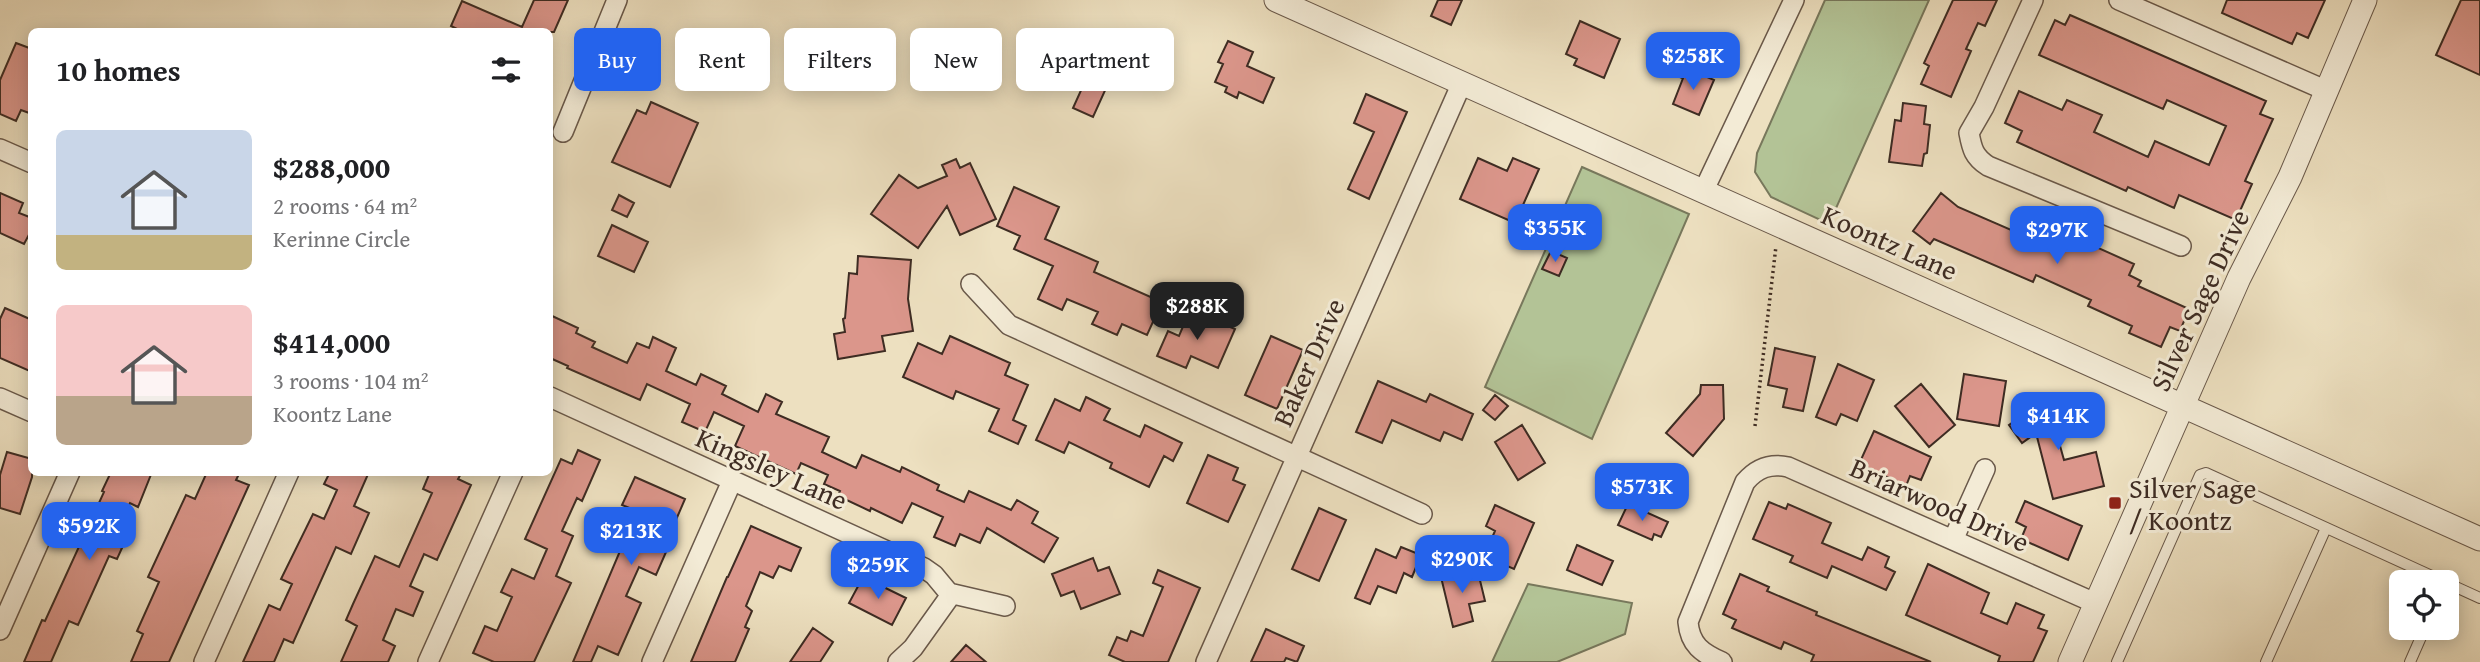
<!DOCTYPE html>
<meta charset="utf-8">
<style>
body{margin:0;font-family:"Gentium Book Plus",serif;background:#f2f2f2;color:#202124;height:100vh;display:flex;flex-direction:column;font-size:26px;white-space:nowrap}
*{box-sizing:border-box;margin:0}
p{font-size:23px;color:#757577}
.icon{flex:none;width:38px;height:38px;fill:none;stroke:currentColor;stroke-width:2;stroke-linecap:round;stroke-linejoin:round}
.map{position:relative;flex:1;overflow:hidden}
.panel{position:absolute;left:28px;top:28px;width:525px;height:448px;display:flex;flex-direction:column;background:#fff;border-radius:10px;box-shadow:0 4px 18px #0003}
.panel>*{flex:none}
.hud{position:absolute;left:574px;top:28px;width:665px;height:63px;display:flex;gap:14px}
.fabs{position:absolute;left:2389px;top:570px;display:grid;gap:14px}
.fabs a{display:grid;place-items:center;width:70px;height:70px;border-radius:10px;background:#fff;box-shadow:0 4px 18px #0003;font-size:35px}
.price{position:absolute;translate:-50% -60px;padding:0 16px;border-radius:14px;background:#2563eb;color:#fff;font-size:23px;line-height:46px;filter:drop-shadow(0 2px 4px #0008)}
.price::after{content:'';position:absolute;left:50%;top:42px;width:21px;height:16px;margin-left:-10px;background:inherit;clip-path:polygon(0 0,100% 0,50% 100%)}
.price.active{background:#222;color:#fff}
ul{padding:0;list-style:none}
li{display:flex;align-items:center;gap:21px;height:175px;padding:0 28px}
li span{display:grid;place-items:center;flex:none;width:196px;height:140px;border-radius:10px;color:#555}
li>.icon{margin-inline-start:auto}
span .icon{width:84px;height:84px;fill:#fffc;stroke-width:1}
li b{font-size:30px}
h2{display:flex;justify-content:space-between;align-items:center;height:84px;padding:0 28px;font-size:30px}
.chip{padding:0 24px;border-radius:10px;background:#fff;box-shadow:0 4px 18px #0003;font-size:24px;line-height:63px}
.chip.active{background:#2563eb;color:#fff}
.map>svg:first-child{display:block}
.green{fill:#b3c396;stroke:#78785c;stroke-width:2}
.building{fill:#db968b;stroke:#3e2c23;stroke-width:2}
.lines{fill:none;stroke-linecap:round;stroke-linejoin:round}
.service-casing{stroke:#6a594a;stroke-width:12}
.minor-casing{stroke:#6a594a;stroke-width:22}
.tertiary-casing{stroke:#6a594a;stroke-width:25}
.path{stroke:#3e2c23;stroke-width:3.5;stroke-dasharray:2 3.5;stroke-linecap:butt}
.service{stroke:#f3ebd6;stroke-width:10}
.minor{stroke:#f3ebd6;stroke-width:19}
.tertiary{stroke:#f3ebd6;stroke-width:23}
.poi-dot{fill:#8f2418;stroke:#f3ebd6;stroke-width:2.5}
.labels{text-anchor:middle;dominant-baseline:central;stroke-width:6;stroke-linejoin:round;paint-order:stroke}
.street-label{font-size:28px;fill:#3e2c23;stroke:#f3ebd6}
.poi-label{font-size:28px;fill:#3e2c23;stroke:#f3ebd6;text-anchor:start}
</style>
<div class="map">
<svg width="2480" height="662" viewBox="0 0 2480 662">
<rect width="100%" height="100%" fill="#ede0c0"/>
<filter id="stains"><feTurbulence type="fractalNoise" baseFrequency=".00286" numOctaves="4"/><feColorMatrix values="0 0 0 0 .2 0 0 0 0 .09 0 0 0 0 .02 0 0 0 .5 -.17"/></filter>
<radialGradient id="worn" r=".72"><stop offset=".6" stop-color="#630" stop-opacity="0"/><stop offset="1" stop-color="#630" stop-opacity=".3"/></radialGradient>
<path class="green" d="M1825 0H1929L1829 224 1771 197 1755 172 1757 153Z
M1582 167 1689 214 1592 439 1485 387Z
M1528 584 1632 603 1625 634 1557 662H1492Z"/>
<path class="building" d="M534 0H568L554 32H463L451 26 462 1 522 27Z
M1438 0H1462L1451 25 1431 16Z
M1953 0H1997L1985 26 1978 23 1966 49 1971 51 1951 97 1921 84 1929 66 1924 63Z
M2227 0H2325L2308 38 2297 33 2292 44 2222 13Z
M2461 0H2480V75L2436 55Z
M2070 15 2266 101 2260 114 2273 119 2245 181 2252 184 2236 220 2179 195 2174 208 2128 187 2126 191 2017 142 2022 131 2005 123 2019 91 2062 110 2067 100 2102 115 2094 132 2148 157 2155 141 2209 165 2226 126 2167 100 2163 109 2039 55 2055 20 2065 25Z
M1580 21 1620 39 1604 78 1574 65 1577 59 1566 54Z
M1228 41 1253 52 1247 66 1274 78 1263 103 1239 92 1237 98 1225 92 1227 87 1215 82 1223 64 1218 62Z
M16 43 32 49V114L21 110 16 121 0 114V80Z
M1671 54 1689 62 1682 78 1663 70Z
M1097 55 1117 64 1093 117 1073 108Z
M1687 68 1714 80 1699 115 1673 104Z
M1366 94 1407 112 1369 199 1348 189 1374 132 1354 123Z
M651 102 698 123 670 187 612 162 637 110 646 114Z
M1903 103 1926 106 1924 124 1930 125 1927 153 1924 154 1922 166 1889 162 1895 120 1901 121Z
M1478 158 1507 171 1513 158 1539 169 1515 223 1460 199Z
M956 159 960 168 970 163 996 219 960 235 947 206 918 248 871 214 899 175 918 188 947 176 942 165Z
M1014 187 1059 207 1045 239 1098 262 1094 272 1162 302 1147 335 1122 324 1117 335 1092 324 1098 312 1067 299 1062 310 1038 299 1053 266 1014 249 1020 236 997 226Z
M0 193 23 203 19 213 32 218V229L24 244 0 233Z
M1941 193 1958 207 2011 230 2013 225 2031 233 2036 220 2134 264 2129 275 2141 281 2138 286 2189 309 2180 331 2170 327 2161 347 2129 333 2132 326 2088 306 2091 300 2036 275 2033 282 1934 239 1930 244 1913 231Z
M619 195 634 203 627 217 612 210Z
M612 225 648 242 634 272 598 256Z
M1551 251 1567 258 1559 276 1542 269Z
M858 256 911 260 908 299 913 331 882 336 885 351 838 359 834 334 845 332 843 319 845 318 849 273 857 274Z
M5 308 32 320V372L0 358V319Z
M1190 310 1235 329 1218 368 1191 356 1186 368 1157 356 1168 331 1179 336Z
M550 315 578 328 576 333 595 342 592 347 627 363 637 343 649 348 653 337 676 348 666 371 696 385 701 374 726 386 722 394 758 412 766 394 782 402 776 414 829 437 822 452 856 468 862 455 900 472 902 467 939 485 937 490 964 502 969 491 1011 510 1017 500 1038 512 1032 523 1058 538 1044 562 987 528 980 543 960 534 955 546 934 537 943 517 912 503 902 523 871 508 870 511 838 496 840 491 824 484 828 475 801 463 796 474 735 446 744 426 714 412 705 432 682 422 690 404 647 384 640 400 567 368 568 366 550 358Z
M950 336 1010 363 1005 375 1028 385 1013 420 1026 426 1018 444 989 431 999 409 956 391 953 399 903 377 918 343 942 354Z
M1271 336 1303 350 1277 409 1245 395Z
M1775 348 1815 357 1803 411 1783 407 1787 389 1768 385Z
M1838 364 1874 380 1857 421 1841 414 1836 425 1816 417Z
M1964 374 2006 381 1999 426 1957 419Z
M1378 381 1426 402 1430 394 1473 414 1462 440 1444 432 1440 441 1392 420 1382 443 1356 432Z
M1921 384 1955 425 1929 447 1895 406Z
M1701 385H1723L1724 419 1693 456 1666 433 1700 394Z
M1495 395 1508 406 1495 420 1483 410Z
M1086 397 1110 409 1104 420 1140 437 1145 425 1182 443 1173 461 1164 456 1149 487 1110 468 1112 463 1069 442 1064 453 1036 440 1055 399 1080 411Z
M2049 397 2070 425 2057 435 2064 460 2096 452 2104 486 2053 499 2036 433 2022 443 2009 425Z
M1522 425 1545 463 1518 480 1495 442Z
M1874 431 1931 457 1921 480 1910 476 1906 486 1859 464Z
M578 450 600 460 582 501 577 498 562 531 573 536 556 576 571 583 534 662H494L473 653 485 626 497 631 512 597 501 592 512 569 534 579 547 549 525 539 561 459 572 464Z
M7 452 32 459V477L20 514 0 508V475Z
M1208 455 1238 468 1233 480 1245 485 1228 522 1187 503Z
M111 472H152L138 507 130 503 112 543 122 548 117 559 109 556 78 625 69 621 51 662H24L42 620 45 621 104 492 102 491Z
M207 472H240L236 480 249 485 169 662H131L143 634 137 631 159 582 148 577 186 495 195 499Z
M330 472H369L354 506 369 513 351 554 336 547 293 643 284 639 274 662H243L269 605 280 610 292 584 281 579 313 514 324 519 337 490 324 484Z
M430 472H462L458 479 471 485 437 560 424 554 410 586 423 592 413 616 396 609 383 640 395 646 388 662H341L357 626 346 620 353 604 375 556 399 567 432 493 423 489Z
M635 477 685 499 663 550 666 552 656 575 639 567 626 596 641 603 618 655 598 646 591 662H573L637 511 622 505Z
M2025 501 2082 526 2068 560 2021 539 2026 527 2016 522Z
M1769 502 1786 509 1788 504 1831 523 1822 543 1862 560 1868 547 1889 557 1885 567 1895 572 1886 590 1832 566 1827 578 1790 562 1793 556 1753 539Z
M1628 504 1668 522 1661 537 1654 534 1652 540 1618 525Z
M1495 505 1534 523 1514 569 1484 556 1495 531 1486 526Z
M1319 508 1346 520 1319 581 1292 569Z
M751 526 801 548 791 571 779 566 773 578 760 572 746 606 752 611 745 627 749 629 735 662H691L727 577H728Z
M1577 545 1613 561 1602 585 1567 570Z
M1401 547 1421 555 1412 577 1404 573 1396 593 1378 586 1370 604 1355 598 1376 549 1396 558Z
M1093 558 1098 571 1109 567 1120 594 1081 609 1074 591 1061 596 1052 574Z
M1928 564 1989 593 1981 613 2007 624 2016 603 2044 615 2038 628 2047 631 2033 662H1998L2000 656 1906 615Z
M1477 568 1485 601 1469 604 1473 621 1453 627 1441 577Z
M1158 570 1200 588 1168 662H1125L1109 655 1117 637 1127 641 1131 631 1143 636 1163 587 1153 583Z
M1740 574 1769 587 1767 591 1817 612 1816 615 1931 662H1811L1814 655 1784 642 1781 649 1732 628 1736 620 1723 614Z
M863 577 906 598 892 625 849 603Z
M813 628 833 642 820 662H790Z
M1266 629 1304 646 1297 662 1286 658 1284 662H1251Z
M966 645 986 662H951Z"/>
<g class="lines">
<g class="service-casing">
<path id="service" d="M2117 662 2200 475 2206 473 2480 598
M2266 662 2326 528
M2410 662 2425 628"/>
</g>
<g class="minor-casing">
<path id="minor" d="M2033 0 1984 107 1969 133C1972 149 1974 157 1988 166L2181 246
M2119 0 2325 90
M563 132 617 0
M0 149 32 163
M1703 192 1794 0
M971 284 1009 325 1422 514
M550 397 924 568 934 575 949 593 1005 606
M0 398 32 412
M1953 540 1985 469
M0 630 70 472
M204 662 289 472
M428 662 513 472
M652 662 732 481
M898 662 913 648 948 599 949 593
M1206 662 1461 85
M1722 662C1702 653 1690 645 1688 622L1745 482C1757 468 1770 463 1788 467L2095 603"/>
</g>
<g class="tertiary-casing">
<path id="tertiary" d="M1276 0 2480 539
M2070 662 2239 278 2290 177 2365 0"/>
</g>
<path class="path" d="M1755 426 1776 246"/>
<use href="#service" class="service"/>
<use href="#minor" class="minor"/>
<use href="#tertiary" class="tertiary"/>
</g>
<rect class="poi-dot" x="2108" y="496" width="14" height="14" rx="3.5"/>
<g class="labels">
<g class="street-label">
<text transform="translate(1890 242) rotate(24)">Koontz Lane</text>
<text transform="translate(2199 300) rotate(-65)">Silver Sage Drive</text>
<text transform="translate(1308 362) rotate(-66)">Baker Drive</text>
<text transform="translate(772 468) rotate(24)">Kingsley Lane</text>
<text transform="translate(1940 504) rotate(24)">Briarwood Drive</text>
</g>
<g class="poi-label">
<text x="2129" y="487">Silver Sage<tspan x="2129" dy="32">/ Koontz</tspan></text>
</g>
</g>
<rect width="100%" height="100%" filter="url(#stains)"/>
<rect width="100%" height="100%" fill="url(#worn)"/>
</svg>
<div class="fabs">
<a><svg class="icon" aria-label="locate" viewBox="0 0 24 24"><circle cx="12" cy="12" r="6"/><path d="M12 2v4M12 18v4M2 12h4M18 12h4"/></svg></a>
</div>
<b class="price" style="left:1693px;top:92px">$258K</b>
<b class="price" style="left:1555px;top:264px">$355K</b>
<b class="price" style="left:2057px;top:266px">$297K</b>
<b class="price active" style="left:1197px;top:342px">$288K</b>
<b class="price" style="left:2058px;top:452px">$414K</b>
<b class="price" style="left:1642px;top:523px">$573K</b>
<b class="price" style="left:89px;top:562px">$592K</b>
<b class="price" style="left:631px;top:567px">$213K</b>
<b class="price" style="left:1462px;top:595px">$290K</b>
<b class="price" style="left:878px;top:601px">$259K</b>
<div class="hud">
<a class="chip active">Buy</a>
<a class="chip">Rent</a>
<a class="chip">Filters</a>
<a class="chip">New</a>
<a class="chip">Apartment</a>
</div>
<section class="panel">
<h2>10 homes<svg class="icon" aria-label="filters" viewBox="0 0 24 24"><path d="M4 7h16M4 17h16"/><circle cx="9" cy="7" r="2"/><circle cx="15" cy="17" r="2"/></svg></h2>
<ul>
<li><span style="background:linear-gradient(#c9d6e8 75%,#c2b280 0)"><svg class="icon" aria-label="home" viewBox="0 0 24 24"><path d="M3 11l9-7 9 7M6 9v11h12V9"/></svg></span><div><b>$288,000</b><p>2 rooms · 64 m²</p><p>Kerinne Circle</p></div></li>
<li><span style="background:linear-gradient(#f6c9c9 65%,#b9a48a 0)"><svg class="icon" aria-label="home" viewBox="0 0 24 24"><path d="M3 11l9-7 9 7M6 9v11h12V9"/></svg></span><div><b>$414,000</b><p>3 rooms · 104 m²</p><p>Koontz Lane</p></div></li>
</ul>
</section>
</div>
